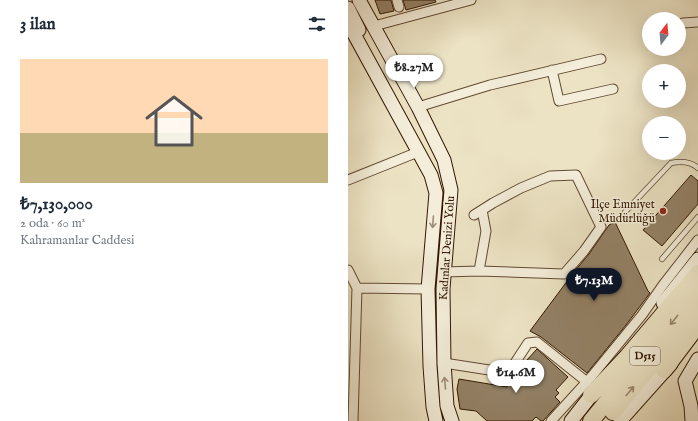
<!DOCTYPE html>
<html lang="tr">
<meta charset="utf-8">
<style>
body{margin:0;font-family:"IM FELL English",serif;background:#f6f6f7;color:#1f2937;height:100vh;display:flex;flex-direction:column;font-size:15px;white-space:nowrap}
*{box-sizing:border-box;margin:0}
p{font-size:13px;color:#747a83}
.icon{flex:none;width:22px;height:22px;fill:none;stroke:currentColor;stroke-width:2;stroke-linecap:round;stroke-linejoin:round}
.map{position:relative;flex:1;overflow:hidden}
.sheet{display:flex;flex-direction:column;background:#fff;width:348px}
.sheet>*{flex:none}
.needle{width:26px;rotate:16deg}
.controls{position:absolute;left:294px;top:12px;display:grid;gap:8px}
.controls a{display:grid;place-items:center;width:44px;height:44px;border-radius:50%;background:#fff;box-shadow:0 4px 16px #0002;font-size:20px}
.price{position:absolute;translate:-50% -34px;padding:0 9px;border-radius:14px;background:#fff;color:#222;font-size:13px;line-height:26px;filter:drop-shadow(0 1px 2px #0008)}
.price::after{content:'';position:absolute;left:50%;top:24px;width:12px;height:9px;margin-left:-6px;background:inherit;clip-path:polygon(0 0,100% 0,50% 100%)}
.price.current{background:#111827;color:#fff}
ul{padding:0;list-style:none}
li{display:grid;align-content:center;gap:8px;height:212px;padding:0 20px}
li span{display:grid;place-items:center;height:124px;border-radius:0px;color:#555}
li>.icon{margin-inline-start:auto}
span .icon{width:72px;height:72px;fill:#fffc;stroke-width:1}
li b{font-size:17px}
h2{display:flex;justify-content:space-between;align-items:center;height:48px;padding:0 20px;font-size:17px}
main{display:flex;flex:1;min-height:0}
.map>svg:first-child{display:block}
.building{fill:#938166;stroke:#331701}
.lines{fill:none;stroke-linecap:round;stroke-linejoin:round}
.lane-casing{stroke:#614a32;stroke-width:6}
.street-casing{stroke:#614a32;stroke-width:11}
.secondary-casing{stroke:#331701;stroke-width:15}
.highway-casing{stroke:#331701;stroke-width:18}
.lane{stroke:#f3edd9;stroke-width:4.5}
.street{stroke:#f3edd9;stroke-width:9}
.secondary{stroke:#f3edd9;stroke-width:13}
.highway{stroke:#ece3c4;stroke-width:16}
.oneway{stroke:#9d8d78}
.oneway2{stroke:#99876c}
.poi-dot{fill:#8f2418;stroke:#f3edd9;stroke-width:1.5}
.labels{text-anchor:middle;dominant-baseline:central;stroke-width:3;stroke-linejoin:round;paint-order:stroke}
.shield{fill:#f3edd9;stroke:#6d5742;stroke-width:1}
.shield-label{font-size:11px;font-weight:bold;fill:#331701}
.poi-label{font-size:12px;fill:#331701;stroke:#f3edd9;text-anchor:end}
.street-label{font-size:12px;fill:#331701;stroke:#f3edd9}
</style>
<main>
<section class="sheet">
<h2>3 ilan<svg class="icon" aria-label="filters" viewBox="0 0 24 24"><path d="M4 7h16M4 17h16"/><circle cx="9" cy="7" r="2"/><circle cx="15" cy="17" r="2"/></svg></h2>
<ul>
<li><span style="background:linear-gradient(#ffd9b3 60%,#c2b280 0)"><svg class="icon" aria-label="home" viewBox="0 0 24 24"><path d="M3 11l9-7 9 7M6 9v11h12V9"/></svg></span><div><b>₺7,130,000</b><p>2 oda · 60 m²</p><p>Kahramanlar Caddesi</p></div></li>
</ul>
</section>
<div class="map">
<svg width="350" height="421" viewBox="0 0 350 421">
<rect width="100%" height="100%" fill="#ece3c4"/>
<filter id="stains"><feTurbulence type="fractalNoise" baseFrequency=".005" numOctaves="4"/><feColorMatrix values="0 0 0 0 .2 0 0 0 0 .09 0 0 0 0 .02 0 0 0 .5 -.17"/></filter>
<radialGradient id="worn" r=".72"><stop offset=".6" stop-color="#630" stop-opacity="0"/><stop offset="1" stop-color="#630" stop-opacity=".3"/></radialGradient>
<path class="building" d="M27 0H43L46 11 32 14Z
M55 0H87L88 2 58 10Z
M343 175 350 181V204L314 246 295 230Z
M267 222 300 291 302 293 278 325 239 373 193 337 182 331 226 272 241 254 261 225Z
M189 349 220 377 208 390 211 393 207 397 212 402 195 421H193L188 417 184 421H139L128 411 112 409 109 389 111 379 159 387 163 380 167 381 178 370 175 367 180 362 178 361Z"/>
<g class="lines">
<g class="lane-casing">
<path id="lane" d="M277 212 323 163C333 161 342 161 350 168
M314 259 350 217"/>
</g>
<g class="street-casing">
<path id="street" d="M49 0 51 7
M335 23 350 22
M26 26 123 0
M204 70 211 101 265 89
M70 107 142 85 253 59
M0 180 70 152
M0 270 9 288 80 289
M131 271 138 231 134 210
M96 272 131 271 216 274 236 251 253 227 228 175 202 176 173 188 145 203 126 215
M96 363 154 372 163 369 180 343 189 342 239 382
M5 421 9 288
M203 421 244 376 294 315 315 285 350 240"/>
</g>
<g class="secondary-casing">
<path id="secondary" d="M11 0 70 107 96 160 103 190 95 289 96 363 99 406 104 421
M0 8 11 30
M0 23 83 175 88 193 80 289 82 366 85 407 88 421
M315 303 350 259
M223 421 249 388
M272 421 323 364
M344 421 343 406 337 381 350 359"/>
</g>
<g class="highway-casing">
<path id="highway" d="M316 370 350 325
M243 395 279 357 350 273
M265 412 350 309
M243 421 350 290"/>
</g>
<use href="#lane" class="lane"/>
<use href="#street" class="street"/>
<use href="#secondary" class="secondary"/>
<use href="#highway" class="highway"/>
</g>
<defs><path id="oneway-shaft" d="M-6 0H5M1.5-3L5.5 0L1.5 3" fill="none" stroke-width="1.6" stroke-linecap="round" stroke-linejoin="round"/></defs>
<g class="oneway">
<use href="#oneway-shaft" transform="translate(85 222) rotate(94)"/>
<use href="#oneway-shaft" transform="translate(97 383) rotate(-95)"/>
</g>
<g class="oneway2">
<use href="#oneway-shaft" transform="translate(326 320) rotate(129)"/>
<use href="#oneway-shaft" transform="translate(282 391) rotate(-50)"/>
</g>
<circle class="poi-dot" cx="315" cy="211" r="4"/>
<g class="labels">
<rect class="shield" x="282" y="347" width="30" height="18" rx="3"/>
<g class="shield-label">
<text x="297" y="356">D515</text>
</g>
<g class="poi-label">
<text x="307" y="204">Ilçe Emniyet<tspan x="307" dy="14">Müdürlüğü</tspan></text>
</g>
<g class="street-label">
<text transform="translate(99 248) rotate(-86)">Kadınlar Denizi Yolu</text>
</g>
</g>
<rect width="100%" height="100%" filter="url(#stains)"/>
<rect width="100%" height="100%" fill="url(#worn)"/>
</svg>
<div class="controls">
<a><svg class="needle" viewBox="-14 -14 28 28"><path d="M0-13l5 13h-10z" fill="#e53935"/><path d="M0 13l5-13h-10z" fill="#747a83"/></svg></a>
<a>+</a>
<a>−</a>
</div>
<b class="price" style="left:66px;top:89px">₺8.27M</b>
<b class="price current" style="left:246px;top:302px">₺7.13M</b>
<b class="price" style="left:168px;top:394px">₺14.6M</b>
</div>
</main>
